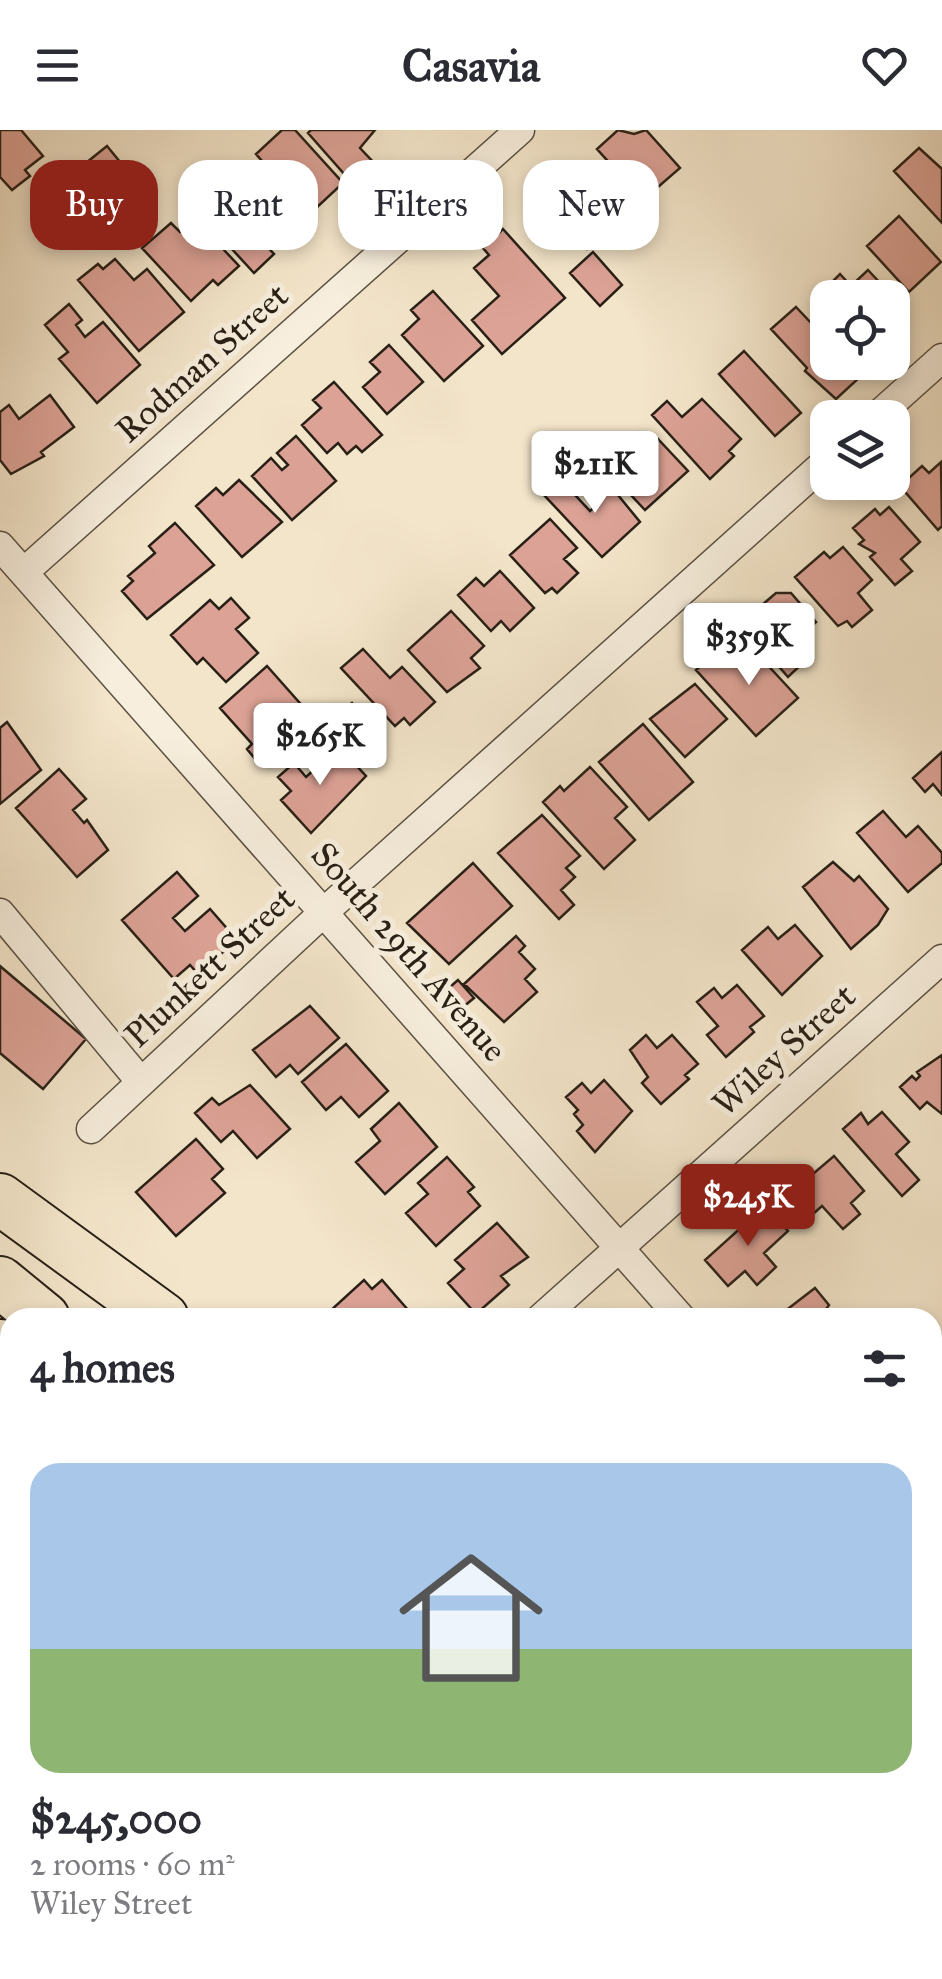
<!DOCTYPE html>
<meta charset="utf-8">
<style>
body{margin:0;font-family:"IM FELL Great Primer",serif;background:#f2f2f3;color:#2b2b33;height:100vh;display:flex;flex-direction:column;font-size:38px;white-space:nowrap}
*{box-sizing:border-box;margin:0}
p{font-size:32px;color:#7c7c81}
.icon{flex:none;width:55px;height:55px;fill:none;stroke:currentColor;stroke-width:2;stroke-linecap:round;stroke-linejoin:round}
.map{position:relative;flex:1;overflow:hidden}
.side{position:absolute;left:0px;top:1178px;width:942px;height:672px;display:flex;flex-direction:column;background:#fff;border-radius:30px 30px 0 0;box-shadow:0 5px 15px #0003}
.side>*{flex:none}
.hud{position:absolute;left:30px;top:30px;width:882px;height:90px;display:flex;gap:20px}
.controls{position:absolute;left:810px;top:150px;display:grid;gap:20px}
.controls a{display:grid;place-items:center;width:100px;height:100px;border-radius:20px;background:#fff;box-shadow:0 5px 15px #0003;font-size:50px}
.price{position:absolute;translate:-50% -85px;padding:0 22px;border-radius:10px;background:#fff;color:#222;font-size:32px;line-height:65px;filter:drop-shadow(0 2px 5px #0008)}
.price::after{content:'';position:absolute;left:50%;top:60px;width:30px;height:22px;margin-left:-15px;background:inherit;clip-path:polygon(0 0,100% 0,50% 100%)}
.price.current{background:#8f2418;color:#fff}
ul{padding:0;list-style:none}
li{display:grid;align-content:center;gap:20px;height:530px;padding:0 30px}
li+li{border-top:2px solid #e1e1e2}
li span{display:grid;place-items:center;height:310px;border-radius:30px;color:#555}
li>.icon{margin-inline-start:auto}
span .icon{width:180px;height:180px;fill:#fffc;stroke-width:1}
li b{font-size:42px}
h2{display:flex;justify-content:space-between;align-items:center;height:120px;padding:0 30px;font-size:42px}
.chip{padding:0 35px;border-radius:30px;background:#fff;box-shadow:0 5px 15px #0003;font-size:35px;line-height:90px}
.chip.current{background:#8f2418;color:#fff}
header{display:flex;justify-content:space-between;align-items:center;height:130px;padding:0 30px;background:#fff;font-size:45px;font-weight:700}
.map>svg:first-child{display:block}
.building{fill:#dca296;stroke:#282016;stroke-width:2.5}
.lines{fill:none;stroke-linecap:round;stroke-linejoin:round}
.lane-casing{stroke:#5b5143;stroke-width:18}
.street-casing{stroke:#5b5143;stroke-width:31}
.highway-casing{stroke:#282016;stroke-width:54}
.lane{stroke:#f7eedd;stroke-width:14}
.street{stroke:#f7eedd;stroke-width:28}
.highway{stroke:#f3e5ca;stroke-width:50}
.labels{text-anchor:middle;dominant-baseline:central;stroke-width:10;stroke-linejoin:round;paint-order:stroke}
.street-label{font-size:35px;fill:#282016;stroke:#f7eedd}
</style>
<header><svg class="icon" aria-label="menu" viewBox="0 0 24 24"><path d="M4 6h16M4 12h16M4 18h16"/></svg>Casavia<svg class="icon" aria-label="heart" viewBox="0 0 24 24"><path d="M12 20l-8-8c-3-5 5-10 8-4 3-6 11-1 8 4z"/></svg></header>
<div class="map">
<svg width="942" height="1849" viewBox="0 0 942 1849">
<rect width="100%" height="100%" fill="#f3e5ca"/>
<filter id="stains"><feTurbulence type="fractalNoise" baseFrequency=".002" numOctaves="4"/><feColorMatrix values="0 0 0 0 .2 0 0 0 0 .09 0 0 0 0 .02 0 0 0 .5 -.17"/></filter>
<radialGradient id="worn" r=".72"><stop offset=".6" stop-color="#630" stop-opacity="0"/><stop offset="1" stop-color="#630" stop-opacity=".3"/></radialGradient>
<path class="building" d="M0 0H21L43 26 25 40 30 46 12 60 0 47Z
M282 0H295L343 53 299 94 258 49 269 39 256 24Z
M311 0H375L360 18 375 34 353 54 308 3Z
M618 0 634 4 646 0 680 38 643 70 597 19Z
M107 16 125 38 94 63 76 41Z
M919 18 942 39V93L894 41Z
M584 40 612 71 597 84 610 99 587 119 562 91 574 80 558 63Z
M227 54 236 65 247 55 277 86 256 105 274 124 254 143 207 92 219 81 209 71Z
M899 86 941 132 909 162 867 116Z
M194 88 239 136 218 155 213 150 191 171 142 118 171 93 180 102Z
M503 99 565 168 502 224 472 190 499 166 474 138 489 125 483 118Z
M593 122 622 155 600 176 570 143Z
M115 129 134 150 147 139 184 182 139 221 78 150 98 134 103 139Z
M868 140 897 171 892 175V168H839L829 155 840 144 851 156Z
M433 161 483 216 444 251 402 205 419 189 411 180Z
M69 174 82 190 76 195 85 207 103 192 140 235 97 273 59 229 68 222 45 195Z
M796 177 828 211V232H847L860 247 836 269 805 241 807 238 771 199Z
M389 215 423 252 387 284 363 257 380 242 370 232Z
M744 221 801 283 775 306 719 244Z
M334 252 382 305 362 322 356 316 347 324 338 313 327 323 302 295 321 278 313 270Z
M50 265 74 297 41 322 44 326 11 344 0 330V282L9 275 19 289Z
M702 269 741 309 729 321 734 326 710 349 652 285 667 271 682 287Z
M296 306 336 351 292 390 252 346 271 328 282 340 288 335 277 323Z
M658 309 688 341 645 380 615 348Z
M941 332 942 396 938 400 900 356 922 336 929 343Z
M239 350 282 392 242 427 196 376 216 358 223 365Z
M561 350 590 381 599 373 594 367 609 354 640 392 602 427 544 365Z
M889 377 920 412 901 429 912 441 895 455 870 427 875 423 859 414 864 410 853 398 875 379 880 385Z
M550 389 577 418 564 429 578 443 557 463 552 458 545 463 510 425Z
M175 393 214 435 147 489 122 461 133 451 128 446 155 423 149 416Z
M843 417 872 450 858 463 872 480 852 497 847 491 838 496 795 447 824 422 830 428Z
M500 441 534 478 510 501 501 491 491 501 458 465 476 448 484 456Z
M776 463H791L816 492 789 515 804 532 788 547 741 493Z
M231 468 249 488 236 499 258 523 226 552 203 528 197 534 171 505 210 470 219 479Z
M451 481 484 516 471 528 480 538 447 562 408 520Z
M750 516 798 568 756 606 696 540 712 525 721 534Z
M363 519 390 548 402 537 435 572 410 595 404 588 395 596 341 538Z
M267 536 313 588 260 635 247 619 252 614 220 578Z
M695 554 727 589 685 627 650 589Z
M352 573 371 594 357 607 338 585Z
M7 592 41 640 0 674V598Z
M643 594 693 652 649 690 599 632Z
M339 617 366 646 311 703 281 670 291 661 278 647 294 633 306 647Z
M942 622V665L933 654 925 662 913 648Z
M590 637 627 677 615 688 635 710 604 739 543 672 560 656 564 661Z
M59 639 86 669 73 680 84 693 87 690 108 720 77 747 16 678Z
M883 681 906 707 918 696 942 723V733L908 762 857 703Z
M542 685 580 726 566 738 575 747 561 760 574 775 559 789 498 723Z
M833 732 854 751 859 746 888 779 878 795 851 819 803 757Z
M473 733 512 776 449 834 407 793Z
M177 742 198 766 173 788 185 801 210 779 237 810 198 844 190 835 174 849 122 790Z
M795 795 822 826 782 865 742 820 768 797 778 809Z
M516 806 525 816 519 822 535 839 525 849 537 862 504 892 464 854Z
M0 836 86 909 43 959 0 923Z
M458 850 474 868 457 882 442 864Z
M737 855 764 886 750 897 754 902 726 927 707 905 718 896 697 872 714 858 722 868Z
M310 876 339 908 298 944 290 935 276 947 253 920Z
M646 905 657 918 672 905 698 934 685 945 689 949 661 974 642 953 648 947 630 920Z
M346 914 388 961 359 987 341 967 326 980 302 952Z
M942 925V984L927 972 920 979 900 957 912 946 916 950 920 946 917 942Z
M604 950 632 981 595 1022 577 1001 583 995 574 984 578 980 566 967 582 953 591 963Z
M250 955 290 999 257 1028 233 1001 221 1012 195 983 212 968 219 975Z
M399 973 437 1017 385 1064 356 1032 380 1011 371 999Z
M882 982 909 1012 896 1024 919 1050 902 1066 843 999 861 983 868 994Z
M196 1009 223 1039 212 1049 225 1063 176 1106 136 1062Z
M834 1026 864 1061 851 1073 860 1084 843 1099 822 1076 813 1084 793 1061Z
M447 1027 474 1057 468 1062 480 1076 436 1116 406 1083 428 1064 418 1053Z
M765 1076 788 1101 764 1123 776 1137 757 1155 745 1141 728 1156 705 1130Z
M497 1093 528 1127 501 1146 509 1155 476 1184 448 1153 464 1139 455 1130Z
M364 1150 372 1159 382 1150 415 1188H336L330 1181Z
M815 1158 829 1175 820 1188H776Z
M0 1530 10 1541V1588L0 1597Z
M10 1588V1682L0 1691V1597Z
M942 1594V1652L932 1642V1603Z
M10 1682V1745L0 1733V1691Z
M94 1840H246L236 1849H102Z
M249 1840H307L315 1849H239Z"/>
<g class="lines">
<g class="lane-casing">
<path id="lane" d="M0 1506 10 1515
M354 1840 363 1849"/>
</g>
<g class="street-casing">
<path id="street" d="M875 288 942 228
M0 416 681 1188
M24 442 520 0
M0 783 141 952
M91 999 324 782 828 330
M541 1188 942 829
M932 1443 942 1435
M932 1464 942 1475
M0 1776 10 1787
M57 1840 65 1849"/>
</g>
<g class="highway-casing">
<path id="highway" d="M0 1069 163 1188
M0 1152 44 1188
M0 1215 10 1224
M0 1290 10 1298
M0 1350 10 1358
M0 1442 10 1451
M932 1785 942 1793
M436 1840 445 1849
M580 1840 590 1849
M646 1840 656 1849
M719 1840 727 1849
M795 1840 804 1849"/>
</g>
<use href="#lane" class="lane"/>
<use href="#street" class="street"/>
<use href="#highway" class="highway"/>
</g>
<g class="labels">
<g class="street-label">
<text transform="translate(202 233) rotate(-42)">Rodman Street</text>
<text transform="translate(409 822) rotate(49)">South 29th Avenue</text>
<text transform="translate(210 837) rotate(-43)">Plunkett Street</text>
<text transform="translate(784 920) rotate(-42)">Wiley Street</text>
</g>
</g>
<rect width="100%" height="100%" filter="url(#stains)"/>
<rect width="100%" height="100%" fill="url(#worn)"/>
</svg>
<div class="controls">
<a><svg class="icon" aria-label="locate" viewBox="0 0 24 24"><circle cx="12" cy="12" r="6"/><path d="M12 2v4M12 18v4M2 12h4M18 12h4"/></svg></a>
<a><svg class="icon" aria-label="layers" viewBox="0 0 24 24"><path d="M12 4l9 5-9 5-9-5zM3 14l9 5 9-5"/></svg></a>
</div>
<b class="price" style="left:595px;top:386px">$211K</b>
<b class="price" style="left:749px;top:558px">$359K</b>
<b class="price" style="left:320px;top:658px">$265K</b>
<b class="price current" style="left:748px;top:1119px">$245K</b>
<div class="hud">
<a class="chip current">Buy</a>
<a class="chip">Rent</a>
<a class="chip">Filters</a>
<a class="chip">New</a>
</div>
<section class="side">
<h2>4 homes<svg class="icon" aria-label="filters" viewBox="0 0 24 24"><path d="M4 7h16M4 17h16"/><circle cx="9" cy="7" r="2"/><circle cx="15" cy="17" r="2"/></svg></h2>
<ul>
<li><span style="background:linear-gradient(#a9c7e8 60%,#8fb573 0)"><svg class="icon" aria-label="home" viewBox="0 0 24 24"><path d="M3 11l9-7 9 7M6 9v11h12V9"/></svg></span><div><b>$245,000</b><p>2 rooms · 60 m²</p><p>Wiley Street</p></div></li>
</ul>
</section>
</div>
